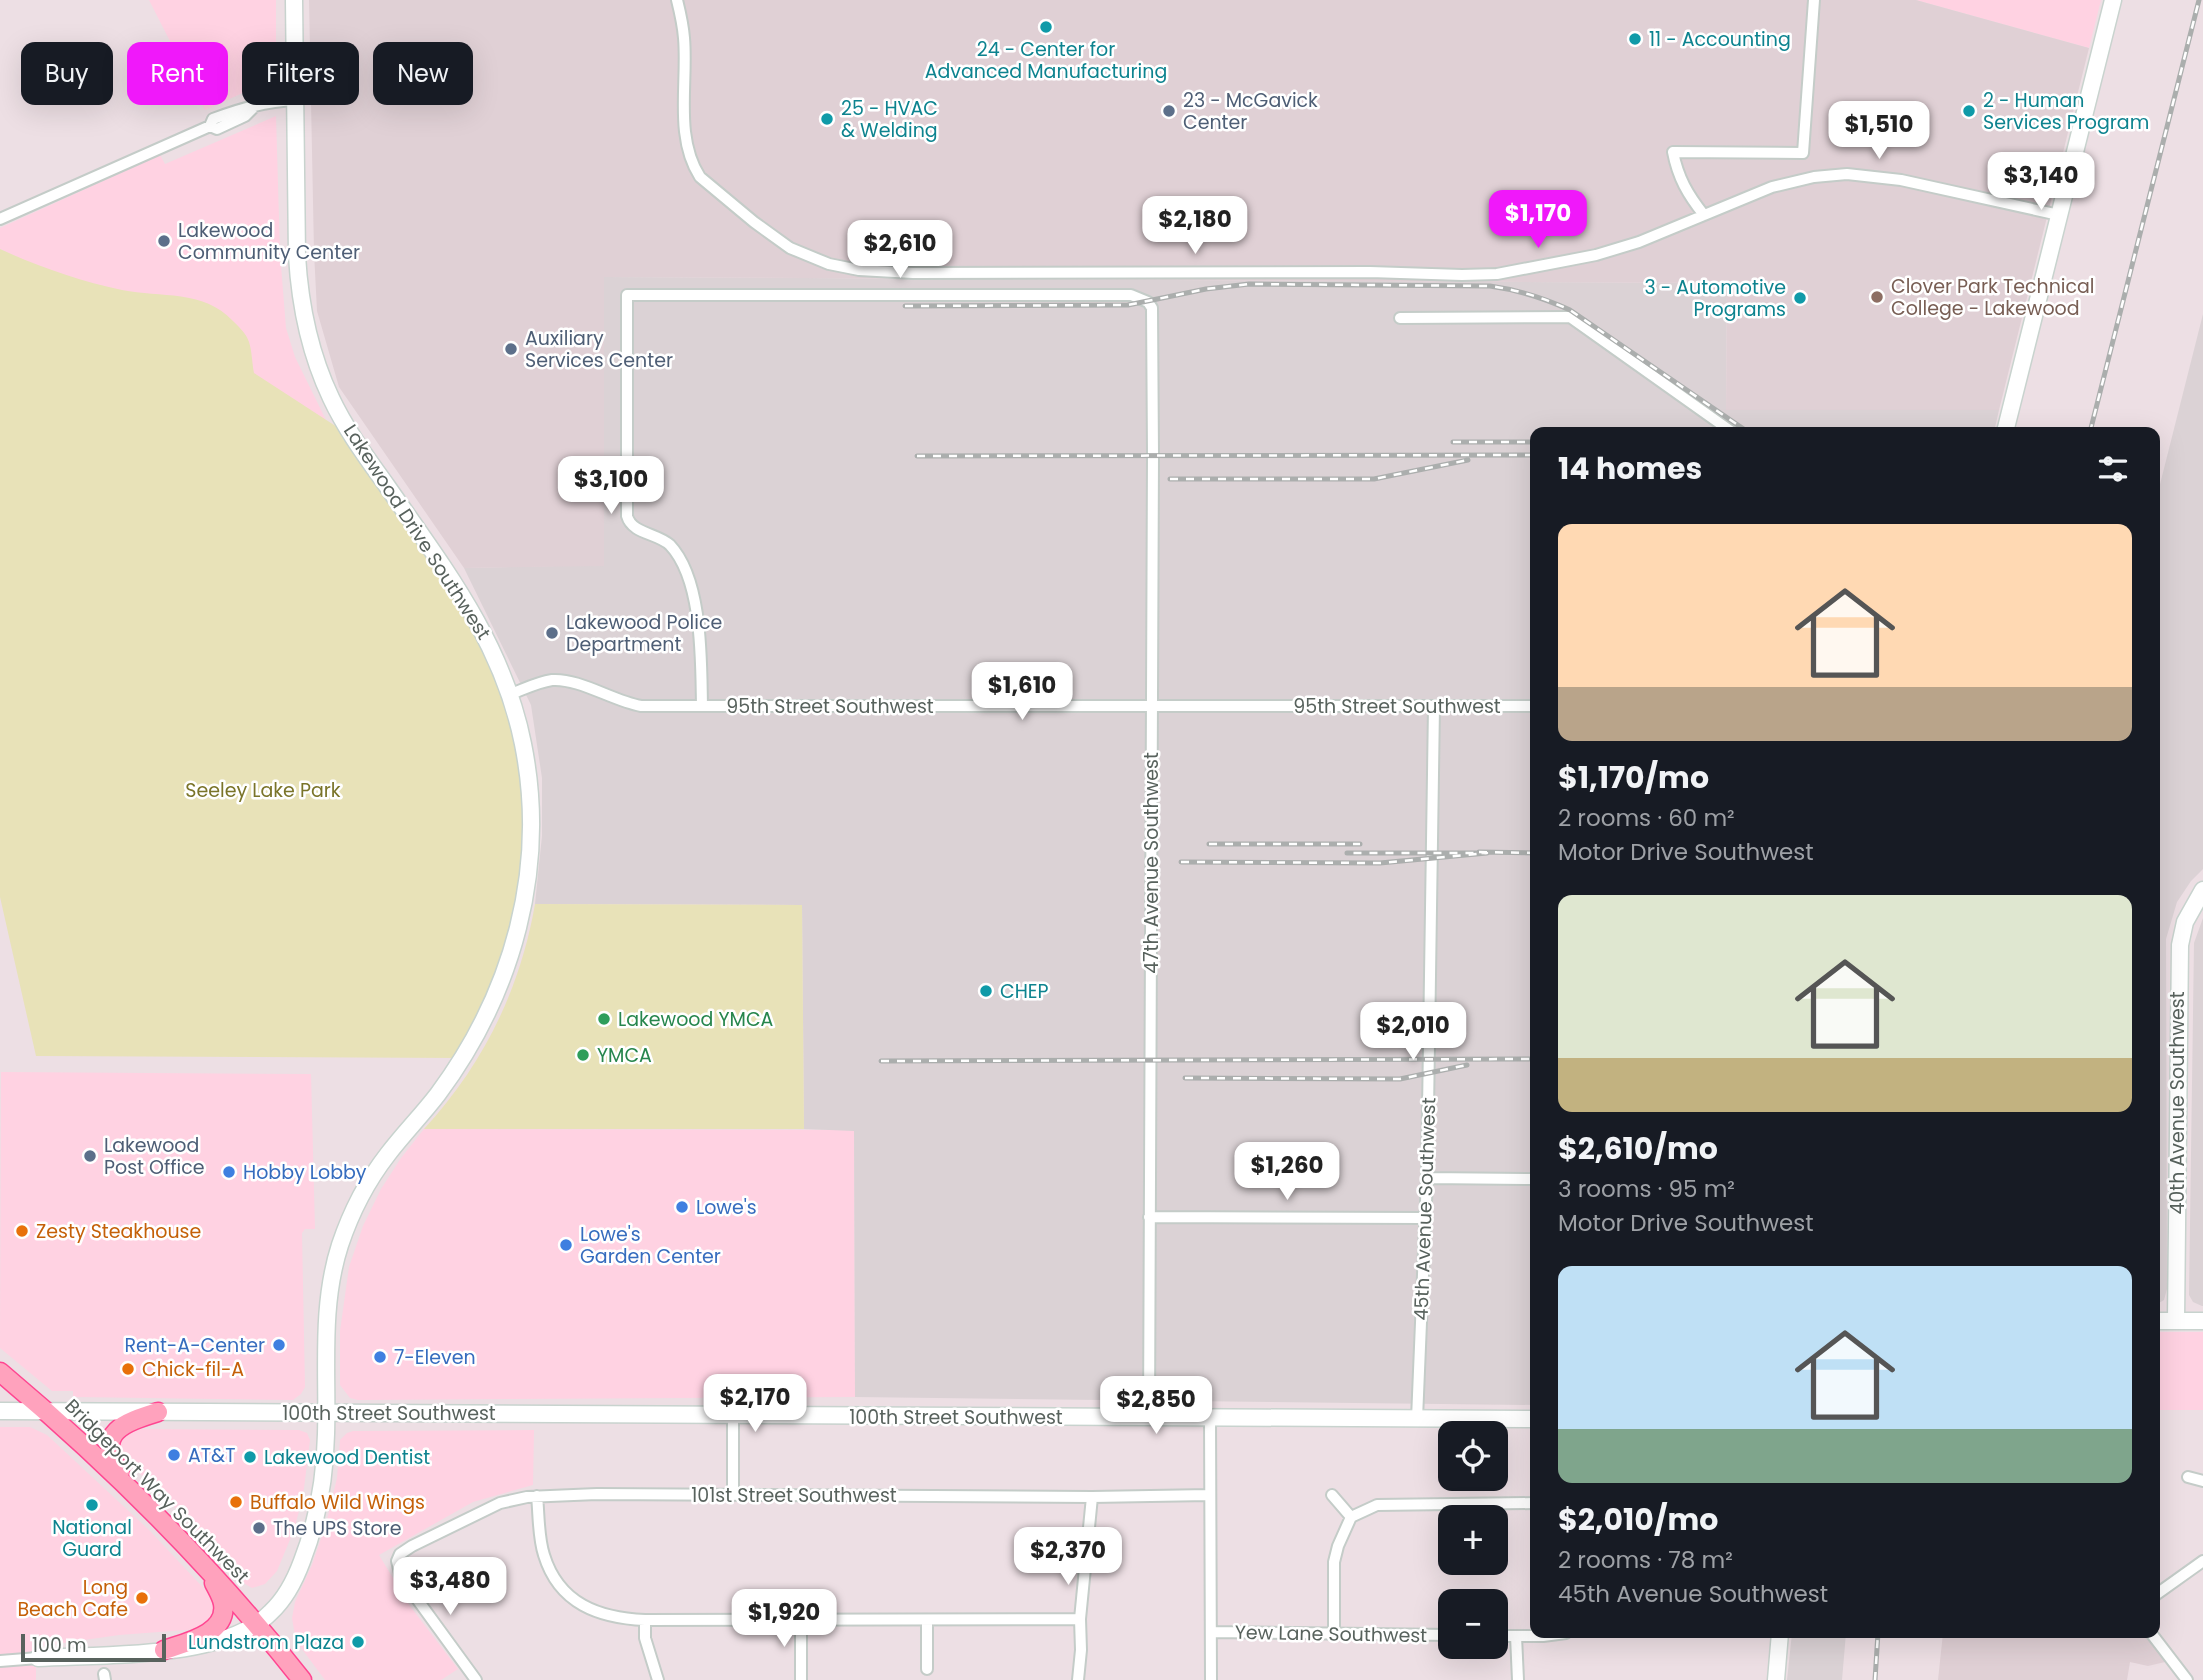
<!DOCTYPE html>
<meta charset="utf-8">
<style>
body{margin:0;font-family:Poppins,sans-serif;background:#242831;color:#f1f3f6;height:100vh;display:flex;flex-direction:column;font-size:26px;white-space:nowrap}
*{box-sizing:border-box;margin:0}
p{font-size:23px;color:#9ea1a6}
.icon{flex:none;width:38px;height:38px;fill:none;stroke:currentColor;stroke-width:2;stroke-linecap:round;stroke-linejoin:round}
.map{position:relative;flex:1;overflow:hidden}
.drawer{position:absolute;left:1530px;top:427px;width:630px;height:1211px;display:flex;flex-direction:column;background:#171b24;border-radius:14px;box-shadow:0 7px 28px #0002}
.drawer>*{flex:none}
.banner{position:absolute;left:21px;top:42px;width:665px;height:63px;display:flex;gap:14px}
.fabs{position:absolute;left:1438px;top:1421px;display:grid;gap:14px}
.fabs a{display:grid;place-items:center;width:70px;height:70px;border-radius:14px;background:#171b24;box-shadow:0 7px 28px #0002;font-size:35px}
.scale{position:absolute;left:21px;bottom:18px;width:145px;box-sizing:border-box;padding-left:7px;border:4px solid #58625d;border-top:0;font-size:19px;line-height:24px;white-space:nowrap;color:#58625d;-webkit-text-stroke:5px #fff;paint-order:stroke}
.price{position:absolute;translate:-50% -60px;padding:0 16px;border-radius:14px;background:#fff;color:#222;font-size:23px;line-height:46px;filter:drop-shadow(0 2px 4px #0008)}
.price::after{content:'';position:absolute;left:50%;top:42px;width:21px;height:16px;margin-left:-10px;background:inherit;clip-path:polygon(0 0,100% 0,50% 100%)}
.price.on{background:#f018fa;color:#fff}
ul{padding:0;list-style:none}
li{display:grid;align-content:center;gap:14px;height:371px;padding:0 28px}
li span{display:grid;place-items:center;height:217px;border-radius:14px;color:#555}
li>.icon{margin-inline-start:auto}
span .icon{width:126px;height:126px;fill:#fffc;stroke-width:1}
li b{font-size:30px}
h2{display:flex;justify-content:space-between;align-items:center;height:84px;padding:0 28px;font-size:30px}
.tag{padding:0 24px;border-radius:14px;background:#171b24;box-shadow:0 7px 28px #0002;font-size:24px;line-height:63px}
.tag.on{background:#f018fa;color:#fff}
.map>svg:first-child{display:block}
.commercial{fill:#ffd2e2}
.industrial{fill:#dbd2d5}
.education{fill:#e0d0d5}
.green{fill:#e8e2b8}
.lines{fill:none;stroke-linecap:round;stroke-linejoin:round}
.street-casing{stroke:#c4ccc8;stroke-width:14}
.secondary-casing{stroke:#c8d3ce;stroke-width:19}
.primary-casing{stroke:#ff4691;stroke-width:21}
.street{stroke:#fff;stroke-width:10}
.secondary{stroke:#fff;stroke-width:16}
.primary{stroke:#ffa2bd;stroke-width:18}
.rail-casing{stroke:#abaead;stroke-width:5}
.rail{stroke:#fff;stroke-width:2.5;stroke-dasharray:8;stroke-linecap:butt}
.culture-dot{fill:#0f9aa8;stroke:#fff;stroke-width:2.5}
.service-dot{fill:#5c6f8a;stroke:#fff;stroke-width:2.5}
.education-dot{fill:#8d6e63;stroke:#fff;stroke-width:2.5}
.leisure-dot{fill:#2e9e5b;stroke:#fff;stroke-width:2.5}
.shop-dot{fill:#3f7fe0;stroke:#fff;stroke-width:2.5}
.food-dot{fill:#e8710a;stroke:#fff;stroke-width:2.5}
.labels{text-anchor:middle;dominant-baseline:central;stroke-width:5;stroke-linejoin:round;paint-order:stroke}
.culture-label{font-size:19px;fill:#0d838f;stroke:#fff;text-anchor:start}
.service-label{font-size:19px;fill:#4e5e75;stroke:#fff;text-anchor:start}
.education-label{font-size:19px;fill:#785e54;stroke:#fff;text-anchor:start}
.street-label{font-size:19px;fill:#58625d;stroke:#fff}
.park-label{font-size:19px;fill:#7a7429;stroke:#fff}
.leisure-label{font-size:19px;fill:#27864d;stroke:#fff;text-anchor:start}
.shop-label{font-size:19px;fill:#366cbe;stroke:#fff;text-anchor:start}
.food-label{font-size:19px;fill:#c56008;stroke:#fff;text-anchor:start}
</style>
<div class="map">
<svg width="2203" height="1680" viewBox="0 0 2203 1680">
<rect width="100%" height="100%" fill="#eddfe4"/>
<path class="commercial" d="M149 0H276V78L205 110Z
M1916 0H2101L2089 48Z
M276 116 280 253 286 328 295 357 326 420 220 352 0 249V228L160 155 165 164Z
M1 1072 311 1074 315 1229H305L302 1233 305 1387 301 1394 293 1400 73 1397V1391H52L0 1348Z
M424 1129 854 1130 855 1397 358 1400 350 1398 340 1385V1331L349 1267 363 1226 381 1189 401 1158Z
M2154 1332H2203V1410H2154Z
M0 1427H30L47 1435 60 1447 149 1530 211 1596 216 1604 213 1621 199 1629 119 1635 36 1647V1680H0Z
M139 1429 299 1430 307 1433 310 1440 303 1496 294 1530 277 1571 265 1584 252 1588 245 1584 189 1521 125 1459 119 1448 122 1439 126 1434Z
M534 1430 533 1485 473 1502 379 1555 410 1606 458 1669 441 1680H325L296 1641 292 1618 295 1602 312 1565 326 1524 337 1478 340 1440 347 1433 353 1431Z"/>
<path class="industrial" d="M604 277 1727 283 1726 410H1999L1994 432H1535V1405L855 1397 854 1131 804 1129 802 905 535 904 542 836V778L531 705 464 568 604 565Z
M2203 314V869L2191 881 2177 902 2166 939 2167 1289 2164 1300 2154 1306V508Z
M2203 918V1306H2202L2193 1302 2189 1295 2194 943Z
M1792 1633H1846L1842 1680H1787Z"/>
<path class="education" d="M309 0H1916L2089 48 1999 410H1726L1727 283 604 277V566L464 568 339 387 317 311 314 252Z
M1943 1633H2149L2165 1662 2148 1666 2130 1662 2127 1680H1938Z"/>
<path class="green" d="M0 249C39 267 80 281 122 290 161 298 203 289 233 321 239 327 246 333 249 342 252 351 252 363 254 373L354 438 464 597 526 760 523 910 462 1058 36 1056 0 897Z
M535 904 802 905 804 1129H424C483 1065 520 990 535 904Z"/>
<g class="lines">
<g class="street-casing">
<path id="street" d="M677 0C680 12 683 25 684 38 688 83 674 137 700 177L754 222 790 248 829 264 859 270 913 273 1370 272 1462 275 1497 274 1596 255 1639 242 1772 187 1814 177 1847 174 1901 180 2059 215
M210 126 213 119C239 109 267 101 295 100
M1704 215C1688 195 1678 178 1673 152L1803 153 1814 0
M0 219 210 126 217 129 245 116 253 108
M1400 318 1570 317 1732 432
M511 694C524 689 538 682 552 680 579 678 613 701 641 706H1535
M702 706C701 661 703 580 670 545 657 533 632 534 627 516V295H1131L1148 302 1152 308 1153 455 1149 1418
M1427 1178 1535 1179
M1149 1217 1425 1218
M1210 1418 1211 1680
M1417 1419 1427 1178 1434 706
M2188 1477 2203 1481
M733 1494V1416
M1332 1495 1351 1517
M537 1496C539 1515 538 1537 544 1555 559 1604 599 1618 645 1620L1080 1619
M2154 1596 2203 1561
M645 1620V1638L658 1680
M1211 1632 1451 1635
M1334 1633V1562L1338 1546 1351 1517 1377 1505 1535 1503
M2151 1633 2187 1680
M1496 1636H1543L1566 1633
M1516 1636 1518 1680
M0 1661 38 1658
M927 1669V1620
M104 1674 105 1680
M476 1680 401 1577 397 1561 400 1554 412 1546 500 1503 527 1497 597 1494 1092 1497 1209 1495
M801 1680V1619
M1078 1680 1081 1650 1080 1619 1092 1497"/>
</g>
<g class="secondary-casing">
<path id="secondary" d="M2005 432 2113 0
M2154 1321H2203
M2176 1321 2180 945 2185 922 2203 890
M0 1411 1535 1419
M38 1658C102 1654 225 1660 271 1612 286 1598 295 1580 302 1561 318 1520 325 1478 326 1434 328 1371 320 1307 340 1245 351 1212 367 1181 388 1154 404 1133 422 1115 438 1094 513 993 548 868 523 744 503 643 444 568 387 486 367 458 346 430 331 398 310 354 300 306 297 256L294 0
M1776 1680 1780 1633"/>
</g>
<g class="primary-casing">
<path id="primary" d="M0 1372C111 1465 212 1566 302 1680
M120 1472C93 1432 126 1422 158 1412
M164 1650C184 1643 228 1634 223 1604 222 1597 217 1589 214 1583"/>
</g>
<use href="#street" class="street"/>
<use href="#secondary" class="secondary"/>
<use href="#primary" class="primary"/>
<g class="rail-casing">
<path id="rail" d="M905 306 1128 305 1206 289 1249 284 1490 286C1519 290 1544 298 1570 310L1748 432
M2090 432 2199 0
M1453 442H1535
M917 456 1535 455
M1170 479H1374L1468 460
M1209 844H1360
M1479 852 1535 853
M1181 862 1380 863 1487 853H1347
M881 1061 1535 1059
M1185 1078 1400 1079 1467 1065
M1875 1680 1878 1633"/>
</g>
<use href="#rail" class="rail"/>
</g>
<g class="culture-dot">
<circle cx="1046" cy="27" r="7"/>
<circle cx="1635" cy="39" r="7"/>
<circle cx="1969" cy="111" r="7"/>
<circle cx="827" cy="119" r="7"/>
<circle cx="1800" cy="298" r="7"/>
<circle cx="986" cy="991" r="7"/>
<circle cx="250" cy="1457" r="7"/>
<circle cx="92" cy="1505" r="7"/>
<circle cx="358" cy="1642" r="7"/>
</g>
<g class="service-dot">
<circle cx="1169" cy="111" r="7"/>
<circle cx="164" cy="241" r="7"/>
<circle cx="511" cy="349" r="7"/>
<circle cx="552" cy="633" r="7"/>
<circle cx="90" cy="1156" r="7"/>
<circle cx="259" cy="1528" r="7"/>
</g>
<circle class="education-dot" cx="1877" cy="297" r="7"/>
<g class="leisure-dot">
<circle cx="604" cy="1019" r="7"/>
<circle cx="583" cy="1055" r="7"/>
</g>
<g class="shop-dot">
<circle cx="229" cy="1172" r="7"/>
<circle cx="682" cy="1207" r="7"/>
<circle cx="566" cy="1245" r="7"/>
<circle cx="279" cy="1345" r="7"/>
<circle cx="380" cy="1357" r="7"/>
<circle cx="174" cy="1455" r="7"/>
</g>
<g class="food-dot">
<circle cx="22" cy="1231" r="7"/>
<circle cx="128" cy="1369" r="7"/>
<circle cx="236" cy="1502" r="7"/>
<circle cx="142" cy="1598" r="7"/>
</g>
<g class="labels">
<g class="culture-label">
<text x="1649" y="39">11 - Accounting</text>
<text x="1046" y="49" text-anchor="middle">24 - Center for<tspan x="1046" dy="22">Advanced Manufacturing</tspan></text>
<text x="1983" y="100">2 - Human<tspan x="1983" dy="22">Services Program</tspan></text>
<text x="841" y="108">25 - HVAC<tspan x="841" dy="22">&amp; Welding</tspan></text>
<text x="1786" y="287" text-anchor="end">3 - Automotive<tspan x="1786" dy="22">Programs</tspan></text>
<text x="1000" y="991">CHEP</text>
<text x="264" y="1457">Lakewood Dentist</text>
<text x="92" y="1527" text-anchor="middle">National<tspan x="92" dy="22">Guard</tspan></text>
<text x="344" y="1642" text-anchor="end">Lundstrom Plaza</text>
</g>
<g class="service-label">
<text x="1183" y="100">23 - McGavick<tspan x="1183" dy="22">Center</tspan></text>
<text x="178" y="230">Lakewood<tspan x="178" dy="22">Community Center</tspan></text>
<text x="525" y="338">Auxiliary<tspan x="525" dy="22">Services Center</tspan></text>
<text x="566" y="622">Lakewood Police<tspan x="566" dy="22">Department</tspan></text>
<text x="104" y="1145">Lakewood<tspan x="104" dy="22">Post Office</tspan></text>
<text x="273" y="1528">The UPS Store</text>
</g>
<g class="education-label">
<text x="1891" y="286">Clover Park Technical<tspan x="1891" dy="22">College - Lakewood</tspan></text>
</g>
<g class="street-label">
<text transform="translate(417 532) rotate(57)">Lakewood Drive Southwest</text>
<text x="830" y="706">95th Street Southwest</text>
<text x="1397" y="706">95th Street Southwest</text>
<text transform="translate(1151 863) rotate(-90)">47th Avenue Southwest</text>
<text transform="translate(2177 1103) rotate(-90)">40th Avenue Southwest</text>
<text transform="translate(1425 1209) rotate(-88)">45th Avenue Southwest</text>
<text x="389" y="1413">100th Street Southwest</text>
<text x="956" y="1417">100th Street Southwest</text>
<text transform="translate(157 1491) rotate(45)">Bridgeport Way Southwest</text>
<text x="794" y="1495">101st Street Southwest</text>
<text transform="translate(1331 1634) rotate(1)">Yew Lane Southwest</text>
</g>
<g class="park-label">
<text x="263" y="790">Seeley Lake Park</text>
</g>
<g class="leisure-label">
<text x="618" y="1019">Lakewood YMCA</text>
<text x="597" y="1055">YMCA</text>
</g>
<g class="shop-label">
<text x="243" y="1172">Hobby Lobby</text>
<text x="696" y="1207">Lowe's</text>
<text x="580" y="1234">Lowe's<tspan x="580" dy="22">Garden Center</tspan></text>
<text x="265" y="1345" text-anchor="end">Rent-A-Center</text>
<text x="394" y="1357">7-Eleven</text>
<text x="188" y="1455">AT&amp;T</text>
</g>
<g class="food-label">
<text x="36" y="1231">Zesty Steakhouse</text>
<text x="142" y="1369">Chick-fil-A</text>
<text x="250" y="1502">Buffalo Wild Wings</text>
<text x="128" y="1587" text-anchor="end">Long<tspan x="128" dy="22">Beach Cafe</tspan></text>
</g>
</g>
</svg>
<div class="fabs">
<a><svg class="icon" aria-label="locate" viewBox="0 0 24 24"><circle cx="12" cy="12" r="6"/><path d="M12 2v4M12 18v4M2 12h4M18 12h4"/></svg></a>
<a>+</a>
<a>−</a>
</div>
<div class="scale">100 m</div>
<b class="price" style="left:1879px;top:161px">$1,510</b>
<b class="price" style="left:2041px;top:212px">$3,140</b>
<b class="price on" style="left:1538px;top:250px">$1,170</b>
<b class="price" style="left:1195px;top:256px">$2,180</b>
<b class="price" style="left:900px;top:280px">$2,610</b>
<b class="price" style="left:611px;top:516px">$3,100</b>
<b class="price" style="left:1022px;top:722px">$1,610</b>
<b class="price" style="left:1413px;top:1062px">$2,010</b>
<b class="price" style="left:1287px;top:1202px">$1,260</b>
<b class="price" style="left:755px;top:1434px">$2,170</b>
<b class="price" style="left:1156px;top:1436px">$2,850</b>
<b class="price" style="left:1068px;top:1587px">$2,370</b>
<b class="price" style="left:450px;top:1617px">$3,480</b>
<b class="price" style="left:784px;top:1649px">$1,920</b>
<div class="banner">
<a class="tag">Buy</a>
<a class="tag on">Rent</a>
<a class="tag">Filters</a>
<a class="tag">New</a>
</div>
<section class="drawer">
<h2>14 homes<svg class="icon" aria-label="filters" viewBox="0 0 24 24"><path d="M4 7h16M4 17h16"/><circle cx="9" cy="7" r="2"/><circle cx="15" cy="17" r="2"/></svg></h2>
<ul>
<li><span style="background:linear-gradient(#ffd9b3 75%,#b9a48a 0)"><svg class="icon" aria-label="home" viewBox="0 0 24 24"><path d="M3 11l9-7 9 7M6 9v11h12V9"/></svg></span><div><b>$1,170/mo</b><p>2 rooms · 60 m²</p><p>Motor Drive Southwest</p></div></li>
<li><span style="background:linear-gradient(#dfe7d0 75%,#c2b280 0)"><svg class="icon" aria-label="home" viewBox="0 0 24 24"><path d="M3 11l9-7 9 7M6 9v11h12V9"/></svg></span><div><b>$2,610/mo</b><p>3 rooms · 95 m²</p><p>Motor Drive Southwest</p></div></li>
<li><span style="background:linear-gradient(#bfe0f5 75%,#7fa58c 0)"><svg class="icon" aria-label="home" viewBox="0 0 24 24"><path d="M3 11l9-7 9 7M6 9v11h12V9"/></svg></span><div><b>$2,010/mo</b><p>2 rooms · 78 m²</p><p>45th Avenue Southwest</p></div></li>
</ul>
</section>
</div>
